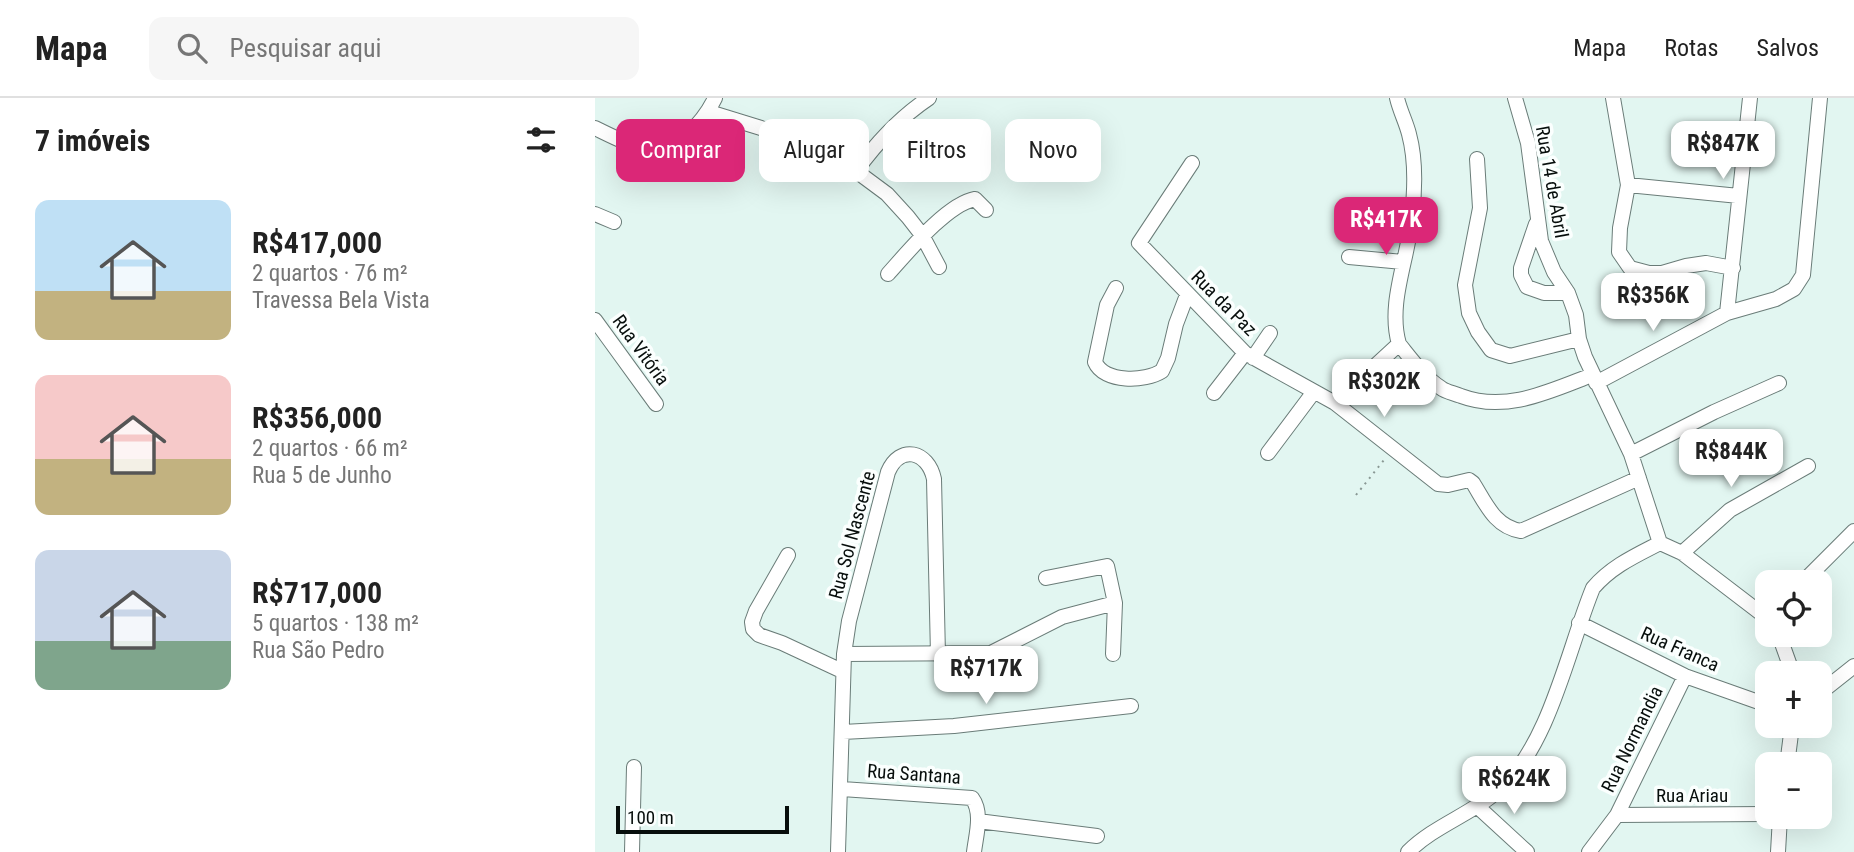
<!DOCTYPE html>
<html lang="pt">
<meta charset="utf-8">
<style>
body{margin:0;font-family:"Roboto Condensed",sans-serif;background:#f6f6f6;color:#222;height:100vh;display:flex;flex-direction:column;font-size:26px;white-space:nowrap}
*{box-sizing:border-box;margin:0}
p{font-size:23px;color:#767676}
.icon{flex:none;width:38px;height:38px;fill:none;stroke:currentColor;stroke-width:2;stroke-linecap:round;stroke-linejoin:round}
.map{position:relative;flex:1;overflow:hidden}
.panel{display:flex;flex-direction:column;background:#fff;width:595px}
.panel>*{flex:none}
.hud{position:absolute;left:21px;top:21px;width:665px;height:63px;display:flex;gap:14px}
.tools{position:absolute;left:1160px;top:472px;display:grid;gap:14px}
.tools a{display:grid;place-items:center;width:77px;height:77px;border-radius:14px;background:#fff;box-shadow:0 7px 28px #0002;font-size:35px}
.scale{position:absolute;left:21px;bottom:18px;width:173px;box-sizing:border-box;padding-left:7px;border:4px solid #070e0c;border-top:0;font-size:19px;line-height:24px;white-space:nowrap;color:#070e0c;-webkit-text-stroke:5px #fbfffe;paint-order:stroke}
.price{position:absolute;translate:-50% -60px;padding:0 16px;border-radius:14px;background:#fff;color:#222;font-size:23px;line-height:46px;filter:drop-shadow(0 2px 4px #0008)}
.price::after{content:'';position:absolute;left:50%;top:42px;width:21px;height:16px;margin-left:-10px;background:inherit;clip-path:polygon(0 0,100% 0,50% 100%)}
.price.active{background:#db2777;color:#fff}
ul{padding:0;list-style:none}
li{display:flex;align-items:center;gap:21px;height:175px;padding:0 35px}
li span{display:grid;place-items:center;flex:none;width:196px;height:140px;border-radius:14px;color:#555}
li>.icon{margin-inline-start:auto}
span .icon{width:84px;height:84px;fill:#fffc;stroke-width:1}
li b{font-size:30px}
h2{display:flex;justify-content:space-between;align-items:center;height:84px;padding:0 35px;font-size:30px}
.chip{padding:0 24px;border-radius:14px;background:#fff;box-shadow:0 7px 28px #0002;font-size:24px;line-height:63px}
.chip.active{background:#db2777;color:#fff}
header{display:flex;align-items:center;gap:42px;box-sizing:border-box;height:98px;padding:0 35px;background:#fff;border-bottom:2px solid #e0e0e0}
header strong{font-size:33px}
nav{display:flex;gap:38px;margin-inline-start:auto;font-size:24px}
.search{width:490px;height:63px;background:#f6f6f6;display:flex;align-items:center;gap:18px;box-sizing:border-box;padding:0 24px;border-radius:14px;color:#767676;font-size:26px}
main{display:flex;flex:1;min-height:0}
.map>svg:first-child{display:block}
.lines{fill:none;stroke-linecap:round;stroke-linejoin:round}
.minor-casing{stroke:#6a7c78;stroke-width:16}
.path{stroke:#899894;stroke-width:2;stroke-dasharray:2 5;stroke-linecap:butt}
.minor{stroke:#fff;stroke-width:14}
.labels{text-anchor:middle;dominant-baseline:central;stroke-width:7;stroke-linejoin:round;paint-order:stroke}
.street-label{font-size:19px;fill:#070e0c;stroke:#fbfffe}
</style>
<header>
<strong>Mapa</strong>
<div class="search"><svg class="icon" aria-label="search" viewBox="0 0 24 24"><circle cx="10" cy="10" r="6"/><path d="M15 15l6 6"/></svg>Pesquisar aqui</div>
<nav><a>Mapa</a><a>Rotas</a><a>Salvos</a></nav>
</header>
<main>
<section class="panel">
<h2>7 imóveis<svg class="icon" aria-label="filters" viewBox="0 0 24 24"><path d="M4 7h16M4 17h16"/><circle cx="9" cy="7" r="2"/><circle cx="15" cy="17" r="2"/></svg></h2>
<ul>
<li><span style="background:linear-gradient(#bfe0f5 65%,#c2b280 0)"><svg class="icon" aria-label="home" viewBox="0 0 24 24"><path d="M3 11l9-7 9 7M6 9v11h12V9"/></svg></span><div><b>R$417,000</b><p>2 quartos · 76 m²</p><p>Travessa Bela Vista</p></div></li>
<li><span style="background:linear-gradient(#f6c9c9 60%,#c2b280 0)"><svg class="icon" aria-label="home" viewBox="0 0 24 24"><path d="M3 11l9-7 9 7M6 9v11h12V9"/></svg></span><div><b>R$356,000</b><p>2 quartos · 66 m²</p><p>Rua 5 de Junho</p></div></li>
<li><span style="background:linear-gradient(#c9d6e8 65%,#7fa58c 0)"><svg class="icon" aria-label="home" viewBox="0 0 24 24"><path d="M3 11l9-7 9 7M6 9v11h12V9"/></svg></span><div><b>R$717,000</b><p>5 quartos · 138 m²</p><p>Rua São Pedro</p></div></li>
</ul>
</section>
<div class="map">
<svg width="1259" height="754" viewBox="0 0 1259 754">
<rect width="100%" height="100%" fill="#e2f6f1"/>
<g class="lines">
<g class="minor-casing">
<path id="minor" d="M920 0 933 45 946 143 959 174 973 195 981 217 984 241 990 259 1036 356 1065 445
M1018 0 1033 87 1025 130 1024 154 1035 170 1054 175H1067L1091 168 1111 165 1138 170
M114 14 166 30 261 73 292 96 313 119 327 137 344 169
M0 30C33 46 62 63 93 36 105 25 113 15 120 0
M882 61 885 110 870 187 874 215 883 234 896 252 915 258 984 241
M597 65 544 145 650 255 740 305 843 386 853 387 874 382 878 385C891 406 900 429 926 433L1044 380
M261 73C282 44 304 20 334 0
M1033 87 1144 98
M0 116 19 124
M941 126 926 170V177L932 189 949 195H973
M754 159 808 164
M293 176C312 155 352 106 380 101L391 112
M521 190 512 207 500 264C509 285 550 284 567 273L573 260 581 226 592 197
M1132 215 1155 0
M0 222 61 306
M804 246C817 262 829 279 846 290 851 294 859 295 866 298 911 315 955 293 997 277
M658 260 675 235
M1001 285 1132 215 1181 201 1199 191 1208 177 1225 0
M619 295 650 255
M740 305 804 246C792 204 814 160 817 117 820 91 821 62 814 36 811 24 805 13 802 0
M673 355 718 295
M1036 356 1119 314 1184 285
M1065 445 1087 455 1172 520
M1087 455 1135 412 1213 368
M193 457 161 513 157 524 158 531 164 537 187 545 247 573
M451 480 512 468 520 505 518 556
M1207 485 1259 433
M984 525 1090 578 1172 607
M1184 537 1198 576
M249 556 396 555 467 519 520 505
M1225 595 1259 568
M248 634 359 628 536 608
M1192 667 1197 628
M247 691 377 700C388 715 381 737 379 754
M883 709 932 754
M1022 717 1172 716
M383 723 502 738
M37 754 39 669
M243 754 249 556 254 523 293 374C305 346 333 353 339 381L343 557
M813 754C840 727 878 716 906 690 955 645 973 551 998 490 1017 468 1040 458 1065 445
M994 754 1022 717 1090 578
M1183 754 1185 719"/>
</g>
<path class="path" d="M761 397 789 362"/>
<use href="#minor" class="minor"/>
</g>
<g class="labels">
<g class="street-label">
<text transform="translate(957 84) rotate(80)">Rua 14 de Abril</text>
<text transform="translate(629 205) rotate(45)">Rua da Paz</text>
<text transform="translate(46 252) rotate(54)">Rua Vitória</text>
<text transform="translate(257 437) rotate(-75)">Rua Sol Nascente</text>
<text transform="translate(1085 551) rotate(24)">Rua Franca</text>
<text transform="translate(1037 641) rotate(-64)">Rua Normandia</text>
<text transform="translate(319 676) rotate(4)">Rua Santana</text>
<text x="1097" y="697">Rua Ariau</text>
</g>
</g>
</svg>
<div class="tools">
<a><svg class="icon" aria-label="locate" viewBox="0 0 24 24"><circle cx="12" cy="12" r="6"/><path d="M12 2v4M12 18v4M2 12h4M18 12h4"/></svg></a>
<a>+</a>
<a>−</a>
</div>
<div class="scale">100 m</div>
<b class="price" style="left:1128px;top:83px">R$847K</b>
<b class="price active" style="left:791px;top:159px">R$417K</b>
<b class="price" style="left:1058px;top:235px">R$356K</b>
<b class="price" style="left:789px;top:321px">R$302K</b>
<b class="price" style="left:1136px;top:391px">R$844K</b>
<b class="price" style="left:391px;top:608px">R$717K</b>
<b class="price" style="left:919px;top:718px">R$624K</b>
<div class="hud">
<a class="chip active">Comprar</a>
<a class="chip">Alugar</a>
<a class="chip">Filtros</a>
<a class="chip">Novo</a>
</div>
</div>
</main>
